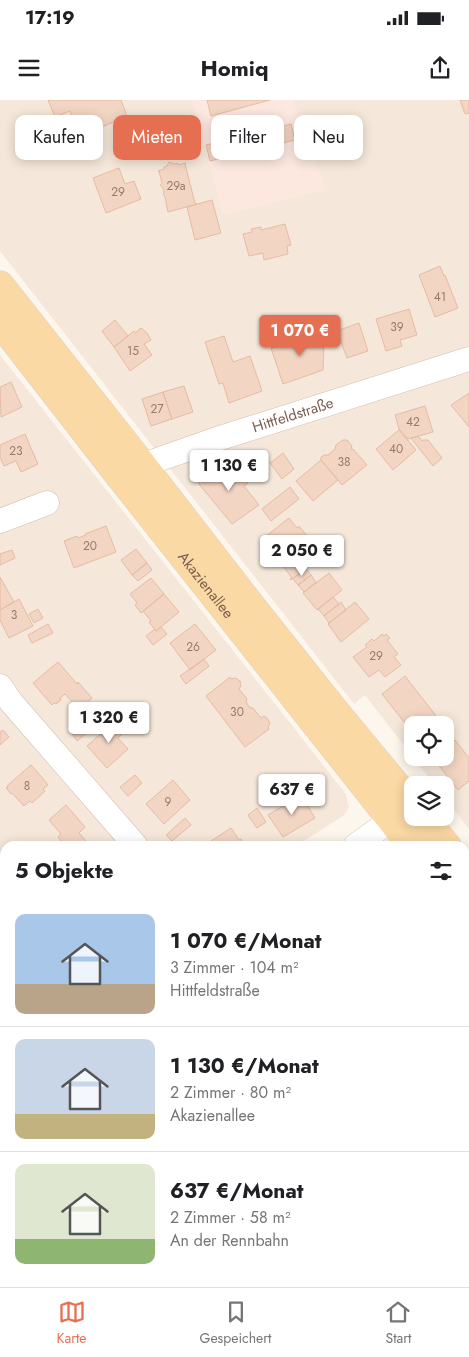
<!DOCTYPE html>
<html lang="de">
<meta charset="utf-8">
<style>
body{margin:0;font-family:Jost,sans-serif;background:#f2f2f2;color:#202124;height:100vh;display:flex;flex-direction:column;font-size:19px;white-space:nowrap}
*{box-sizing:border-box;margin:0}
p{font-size:16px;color:#757577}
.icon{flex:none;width:28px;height:28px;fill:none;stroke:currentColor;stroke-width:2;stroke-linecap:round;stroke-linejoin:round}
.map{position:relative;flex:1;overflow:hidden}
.details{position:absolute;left:0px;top:741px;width:470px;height:446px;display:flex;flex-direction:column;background:#fff;border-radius:15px 15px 0 0;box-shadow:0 2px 12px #0003}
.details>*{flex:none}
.guide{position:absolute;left:15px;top:15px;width:440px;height:45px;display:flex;gap:10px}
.buttons{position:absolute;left:404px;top:616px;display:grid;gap:10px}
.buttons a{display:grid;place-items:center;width:50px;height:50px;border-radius:10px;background:#fff;box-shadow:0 2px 12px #0003;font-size:25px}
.price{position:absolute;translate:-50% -42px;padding:0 11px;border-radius:5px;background:#fff;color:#222;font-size:16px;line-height:32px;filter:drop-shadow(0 1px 2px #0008)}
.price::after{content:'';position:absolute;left:50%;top:30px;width:15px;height:11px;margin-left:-8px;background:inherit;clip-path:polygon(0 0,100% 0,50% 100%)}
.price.current{background:#e76f51;color:#fff}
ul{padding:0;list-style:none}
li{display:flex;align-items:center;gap:15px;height:125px;padding:0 15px}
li+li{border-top:1px solid #e0e0e0}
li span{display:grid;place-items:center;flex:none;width:140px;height:100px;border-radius:10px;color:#555}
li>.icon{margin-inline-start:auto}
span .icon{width:60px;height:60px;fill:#fffc;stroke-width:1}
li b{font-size:21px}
h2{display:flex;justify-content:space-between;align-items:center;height:60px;padding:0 15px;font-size:21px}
.tag{padding:0 18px;border-radius:10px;background:#fff;box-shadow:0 2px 12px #0003;font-size:18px;line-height:45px}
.tag.current{background:#e76f51;color:#fff}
.status{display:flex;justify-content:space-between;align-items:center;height:35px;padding:0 25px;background:#fff;direction:ltr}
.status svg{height:14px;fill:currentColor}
header{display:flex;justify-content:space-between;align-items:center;height:65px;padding:0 15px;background:#fff;font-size:22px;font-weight:700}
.tabs{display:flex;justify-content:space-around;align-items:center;height:70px;border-top:1px solid #e0e0e0;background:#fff;font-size:14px;color:#757577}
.tabs a{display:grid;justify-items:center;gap:2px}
.tabs .current{color:#e76f51}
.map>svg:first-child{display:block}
.residential{fill:#f5e8da}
.commercial{fill:#fde8e0}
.green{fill:#d8ecc9}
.building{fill:#f3d5c3;stroke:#e6bba3}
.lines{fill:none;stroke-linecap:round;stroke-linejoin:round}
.minor-casing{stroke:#d1beb0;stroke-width:25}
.major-casing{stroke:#dad1cd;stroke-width:29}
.minor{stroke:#fff;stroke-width:24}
.major{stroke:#fbd9a5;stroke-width:28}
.labels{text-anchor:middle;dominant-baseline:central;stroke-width:4.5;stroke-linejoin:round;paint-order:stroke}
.number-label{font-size:12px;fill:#987a6a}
.street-label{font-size:15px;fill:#7a5c4d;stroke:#fffaf3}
</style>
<div class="status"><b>17:19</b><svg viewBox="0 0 49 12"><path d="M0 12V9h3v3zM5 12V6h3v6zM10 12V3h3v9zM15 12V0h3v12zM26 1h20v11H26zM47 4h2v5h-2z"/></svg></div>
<header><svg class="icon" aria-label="menu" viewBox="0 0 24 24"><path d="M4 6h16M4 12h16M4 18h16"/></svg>Homiq<svg class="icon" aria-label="share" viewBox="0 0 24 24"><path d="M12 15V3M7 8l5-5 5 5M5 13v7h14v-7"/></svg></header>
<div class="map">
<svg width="469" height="1187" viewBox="0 0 469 1187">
<rect width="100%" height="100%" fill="#fdf6ec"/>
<path class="residential" d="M0 0H469V729L445 698V685H435L413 658H445V625H412V656L365 595 354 604 0 151Z
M0 255 346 694 349 708 343 716 296 746H5V905L0 908Z"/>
<path class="commercial" d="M192 0H293L326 90 223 115Z"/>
<path class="green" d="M465 849 469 854V1187H0V1001L5 999V1182H465Z"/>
<path class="building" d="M48 0H121L127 16 86 34 81 22 70 27 67 19 72 17 70 11 55 17Z
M207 0H270L211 16Z
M460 0H469V13L465 14Z
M291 24 295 40 210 61 206 45Z
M169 62 175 64 178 63V65L186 63 185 64 195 103 197 104 168 112 165 97 163 94 164 92 163 88 160 85 162 83 159 71H158L164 69V67L167 66Z
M119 68 125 84 134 81 141 99 106 113 93 78Z
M212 100 221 133 195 140 187 107Z
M285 124 291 145 287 146 288 154 264 160 263 153 249 156 243 134 252 132 251 129 261 127V130Z
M440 166 444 176 445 175 458 208 435 217 419 175Z
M409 209 417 235 400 240 402 246 386 251 376 219Z
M115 220 128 236 114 247 102 231Z
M359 223 368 251 347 258 337 231Z
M141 228 147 233 151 240 144 244 152 255 130 271 114 247 134 231 135 233Z
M316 232 323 237 324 241 323 270 283 284 271 248Z
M224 236 233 262 250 256 262 291 229 303 223 283 219 284 205 242Z
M11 282 22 307 1 317 0 287Z
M184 286 193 312 172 319 163 292Z
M163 292 172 319 151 326 142 299Z
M469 293V327L451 305Z
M425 306 433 332 408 339 399 329 395 315Z
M399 330 416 350 393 370 376 349Z
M25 334 38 364 21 372 16 361 4 366 0 357V345Z
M418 336 422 341 424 340H428L442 358 433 366 411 338Z
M343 340H347L352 346 351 349 354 350 367 365 342 385 321 360V357L324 355H328L335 349 336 345Z
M283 353 294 369 282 379 270 363Z
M321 360 338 380 313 401 296 381Z
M237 363 240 372 248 383 244 386 259 405 232 424 199 384 202 374Z
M290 387 299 399 271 421 262 409Z
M289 418 297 428 299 426 315 446 313 448 320 457 291 480 290 479 292 478 280 462 278 464 273 457 275 456 262 440 261 442 260 441Z
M106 426 116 452 74 468 64 441 77 436 78 438 86 435 85 434Z
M136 449 147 463 132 475 121 460Z
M12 450 15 458 0 465V454Z
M147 463 152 470 138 481 132 475Z
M306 469 311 475 298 485 293 479Z
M329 473 342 490 317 510 303 493Z
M311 475 316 482 304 492 298 485Z
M0 477 14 502 0 510Z
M151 478 164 494 141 513 135 505 137 503 130 494Z
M164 494 179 512 156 531 149 522 151 521 143 511Z
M333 497 339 504 324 516 318 509Z
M19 499 33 526 9 538 0 520V510Z
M341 502 346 510 329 523 324 516Z
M355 502 369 519 341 542 328 524Z
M38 509 43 518 34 523 29 514Z
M48 524 53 533 32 543 28 535Z
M195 524 216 550 190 570 170 543Z
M161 527 167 534 153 545 146 536 155 529 156 531Z
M382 534 384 536 386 534 390 538 387 540 398 554 394 557 401 565 385 577 379 570 369 577 353 557 367 547 365 545 372 539 374 541Z
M204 559 209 566 186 584 180 576Z
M58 562 77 584 78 582 92 598 79 609 65 594 60 598 61 600 56 604 54 603 52 605 33 583Z
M405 576 443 625H412V632L382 594Z
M230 577 231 579 236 578 240 581 241 586 239 589 247 599 246 602 250 608H253L261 618 264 616 267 618 270 623 268 627 269 629 245 647 206 596Z
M112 618 124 632 118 638 128 649 107 668 87 646 105 630 103 627Z
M84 622 90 630 77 641 71 632Z
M3 630 9 637 0 645V632Z
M455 640 469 658V681L458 690 433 658H445V648Z
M31 665 40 675 48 685 43 689 45 691 32 703 30 701 24 706 12 693 11 694 6 688 8 687 7 686Z
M135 675 142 683 128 696 120 687Z
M173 680 190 700 164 724 146 704Z
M301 695 315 718 283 737 268 715Z
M66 705 85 727 79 733 86 741 80 746H71L67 742 64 745 58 737 61 734 49 720Z
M257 708 266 722 257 728 248 715Z
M185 718 191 725 172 741 166 735Z
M231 728 239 740 241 739 245 746H215L211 741Z"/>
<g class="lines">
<g class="minor-casing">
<g id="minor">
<path id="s1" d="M126 371 214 340 469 259"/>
<path d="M0 421 47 403"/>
<path d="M0 586 11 602 136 746"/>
<path d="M355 746 406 709"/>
<path d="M0 935 5 940"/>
<path d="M0 971 5 968"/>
</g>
</g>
<g class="major-casing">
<g id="major">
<path d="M0 185 143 366 253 508 335 611 412 704"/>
<path id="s2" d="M0 222 118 374 412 746"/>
<path d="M424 718 447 746"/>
<path d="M465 768 469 773"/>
<path d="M465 814 469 819"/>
</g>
</g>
<use href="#minor" class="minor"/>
<use href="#major" class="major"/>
</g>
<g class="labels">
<g class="number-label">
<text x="176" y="86">29a</text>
<text x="118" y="92">29</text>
<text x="440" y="197">41</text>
<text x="397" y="227">39</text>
<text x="133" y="251">15</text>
<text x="157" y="309">27</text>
<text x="413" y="322">42</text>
<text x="396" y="349">40</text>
<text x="16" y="351">23</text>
<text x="344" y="362">38</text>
<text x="90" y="446">20</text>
<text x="14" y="515">3</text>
<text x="193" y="547">26</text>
<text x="376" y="556">29</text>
<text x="237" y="612">30</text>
<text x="27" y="686">8</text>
<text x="168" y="702">9</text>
</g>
<g class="street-label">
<text stroke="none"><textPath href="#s1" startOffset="176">Hittfeldstraße</textPath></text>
<text stroke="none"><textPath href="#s2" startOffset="334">Akazienallee</textPath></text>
</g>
</g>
</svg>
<div class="buttons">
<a><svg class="icon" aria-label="locate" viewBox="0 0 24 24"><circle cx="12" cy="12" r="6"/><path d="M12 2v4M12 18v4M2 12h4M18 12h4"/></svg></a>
<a><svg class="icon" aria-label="layers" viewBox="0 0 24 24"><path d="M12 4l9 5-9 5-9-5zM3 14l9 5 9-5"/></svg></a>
</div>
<b class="price current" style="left:300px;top:257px">1 070 €</b>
<b class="price" style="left:229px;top:392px">1 130 €</b>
<b class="price" style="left:302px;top:477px">2 050 €</b>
<b class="price" style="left:109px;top:644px">1 320 €</b>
<b class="price" style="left:292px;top:716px">637 €</b>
<div class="guide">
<a class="tag">Kaufen</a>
<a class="tag current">Mieten</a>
<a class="tag">Filter</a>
<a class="tag">Neu</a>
</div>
<section class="details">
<h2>5 Objekte<svg class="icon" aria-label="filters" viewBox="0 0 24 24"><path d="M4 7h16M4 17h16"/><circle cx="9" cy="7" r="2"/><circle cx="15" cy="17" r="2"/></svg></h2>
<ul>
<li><span style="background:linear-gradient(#a9c7e8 70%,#b9a48a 0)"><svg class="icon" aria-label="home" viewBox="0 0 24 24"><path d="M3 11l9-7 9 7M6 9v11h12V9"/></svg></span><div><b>1 070 €/Monat</b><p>3 Zimmer · 104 m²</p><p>Hittfeldstraße</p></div></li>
<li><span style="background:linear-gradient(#c9d6e8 75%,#c2b280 0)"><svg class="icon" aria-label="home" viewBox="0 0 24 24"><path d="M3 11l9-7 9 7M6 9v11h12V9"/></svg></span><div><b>1 130 €/Monat</b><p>2 Zimmer · 80 m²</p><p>Akazienallee</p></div></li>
<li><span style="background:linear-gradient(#dfe7d0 75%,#8fb573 0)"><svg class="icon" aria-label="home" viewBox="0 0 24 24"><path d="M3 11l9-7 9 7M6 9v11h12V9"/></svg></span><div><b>637 €/Monat</b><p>2 Zimmer · 58 m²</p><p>An der Rennbahn</p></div></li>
</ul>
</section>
</div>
<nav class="tabs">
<a class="current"><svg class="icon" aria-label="map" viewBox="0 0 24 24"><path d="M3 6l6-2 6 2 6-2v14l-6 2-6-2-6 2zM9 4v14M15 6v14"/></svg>Karte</a>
<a><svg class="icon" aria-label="saved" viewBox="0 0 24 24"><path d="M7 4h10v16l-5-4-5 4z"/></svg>Gespeichert</a>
<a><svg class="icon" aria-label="home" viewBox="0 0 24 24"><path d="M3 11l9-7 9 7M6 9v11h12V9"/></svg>Start</a>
</nav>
